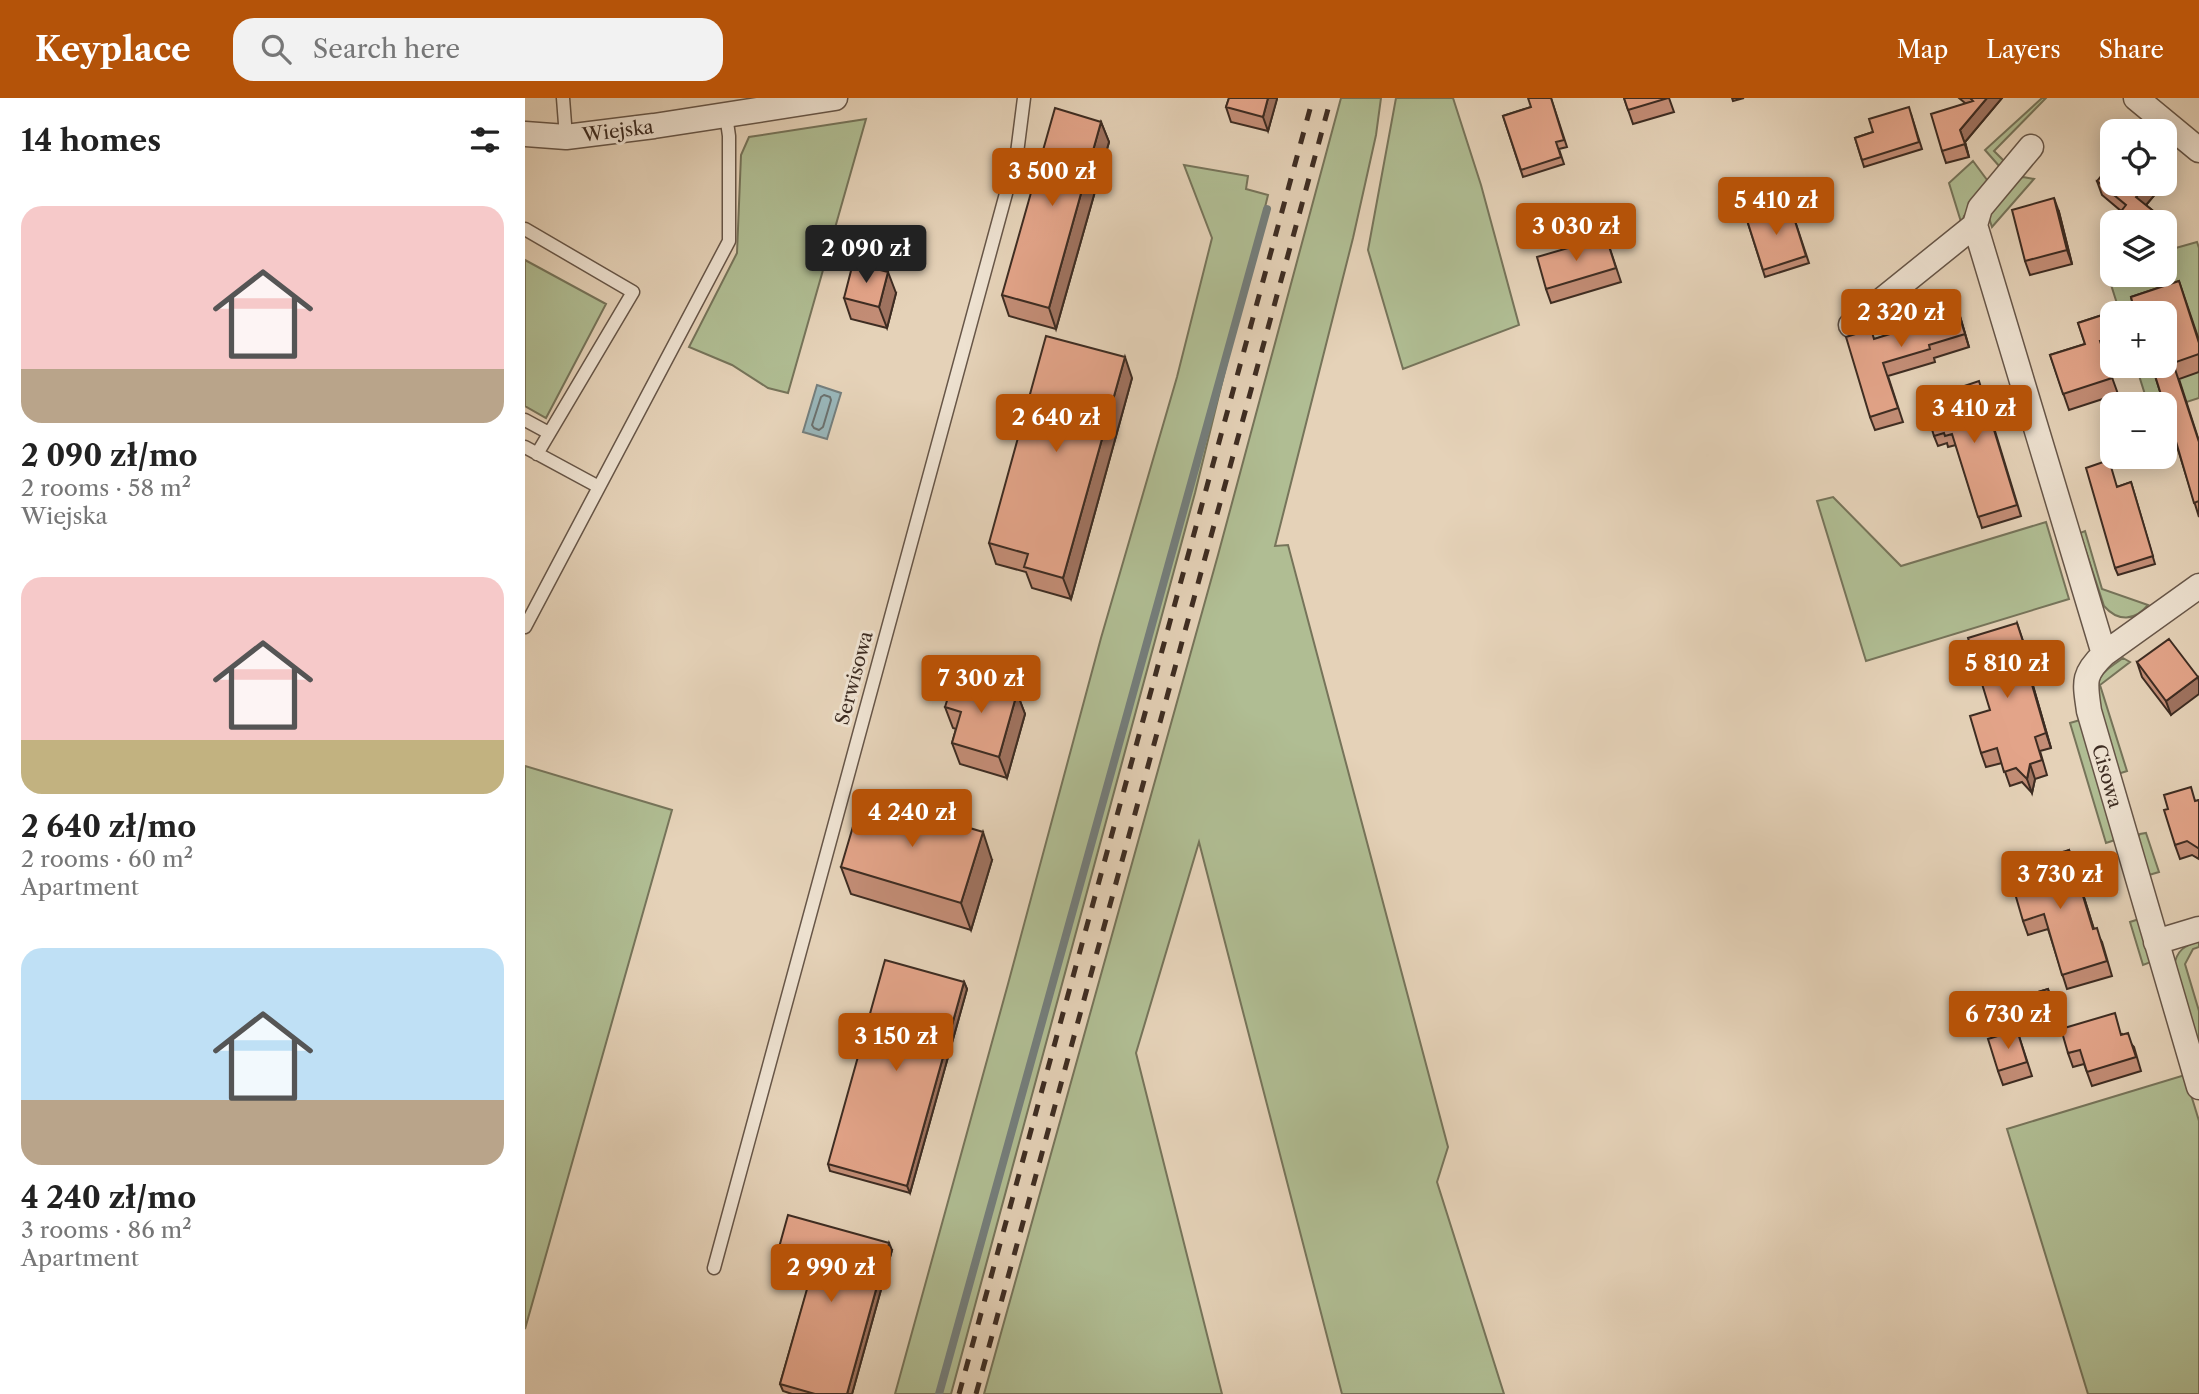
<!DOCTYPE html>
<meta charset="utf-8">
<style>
body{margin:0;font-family:"Libre Caslon Text",serif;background:#f2f2f2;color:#222;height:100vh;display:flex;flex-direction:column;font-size:26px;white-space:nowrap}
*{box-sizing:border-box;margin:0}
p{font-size:23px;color:#767676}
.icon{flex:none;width:38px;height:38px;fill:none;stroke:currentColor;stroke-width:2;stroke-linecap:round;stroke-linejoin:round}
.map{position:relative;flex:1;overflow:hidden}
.side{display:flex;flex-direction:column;background:#fff;width:525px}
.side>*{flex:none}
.tools{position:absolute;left:1575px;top:21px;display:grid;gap:14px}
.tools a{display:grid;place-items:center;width:77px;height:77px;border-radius:14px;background:#fff;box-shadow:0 4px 18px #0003;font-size:35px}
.price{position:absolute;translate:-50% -60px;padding:0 16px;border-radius:7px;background:#b45309;color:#fff;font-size:23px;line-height:46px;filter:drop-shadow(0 2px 4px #0008)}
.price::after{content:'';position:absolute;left:50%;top:42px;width:21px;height:16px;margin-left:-10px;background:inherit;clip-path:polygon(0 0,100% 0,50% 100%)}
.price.selected{background:#222;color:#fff}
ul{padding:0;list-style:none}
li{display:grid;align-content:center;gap:14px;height:371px;padding:0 21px}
li span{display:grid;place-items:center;height:217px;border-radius:21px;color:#555}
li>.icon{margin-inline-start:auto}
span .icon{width:126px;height:126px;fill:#fffc;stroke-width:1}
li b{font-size:30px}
h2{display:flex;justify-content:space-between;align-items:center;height:84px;padding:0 21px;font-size:30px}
header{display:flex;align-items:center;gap:42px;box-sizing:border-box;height:98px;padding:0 35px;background:#b45309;color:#fff}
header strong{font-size:33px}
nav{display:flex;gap:38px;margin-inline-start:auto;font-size:24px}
.search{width:490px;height:63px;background:#f2f2f2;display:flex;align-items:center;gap:18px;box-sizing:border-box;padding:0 24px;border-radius:21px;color:#767676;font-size:26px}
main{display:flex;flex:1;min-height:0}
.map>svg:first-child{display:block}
.green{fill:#b0bd93;stroke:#76745a;stroke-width:2}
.water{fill:#99b5b8;stroke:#747e7c;stroke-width:2}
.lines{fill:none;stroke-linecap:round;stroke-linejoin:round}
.shore{stroke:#6b706d;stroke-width:2}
.stream{stroke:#747e7c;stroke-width:8}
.lane-casing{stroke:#675648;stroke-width:15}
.street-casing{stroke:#675648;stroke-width:27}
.lane{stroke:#eee2d1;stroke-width:12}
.street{stroke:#eee2d1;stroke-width:24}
.rail{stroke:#3d2c22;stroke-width:5;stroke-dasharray:12 12;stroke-linecap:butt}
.wall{fill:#c38d76;stroke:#3d2c22;stroke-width:2}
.shaded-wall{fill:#9f7360;stroke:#3d2c22;stroke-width:2}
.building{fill:#e3a489;stroke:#3d2c22;stroke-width:2}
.labels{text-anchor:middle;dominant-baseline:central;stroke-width:6;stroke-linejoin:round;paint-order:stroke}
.street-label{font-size:19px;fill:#3d2c22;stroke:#eee2d1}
</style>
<header>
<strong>Keyplace</strong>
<div class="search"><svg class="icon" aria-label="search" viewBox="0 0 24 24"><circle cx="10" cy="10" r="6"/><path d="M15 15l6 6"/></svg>Search here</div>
<nav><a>Map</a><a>Layers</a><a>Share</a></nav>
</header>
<main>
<section class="side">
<h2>14 homes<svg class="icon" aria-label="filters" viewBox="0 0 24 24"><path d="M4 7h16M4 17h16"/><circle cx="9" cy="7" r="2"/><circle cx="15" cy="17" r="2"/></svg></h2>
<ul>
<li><span style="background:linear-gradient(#f6c9c9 75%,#b9a48a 0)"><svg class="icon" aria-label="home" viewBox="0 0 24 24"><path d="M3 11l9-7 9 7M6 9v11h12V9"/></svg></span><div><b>2 090 zł/mo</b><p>2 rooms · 58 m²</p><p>Wiejska</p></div></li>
<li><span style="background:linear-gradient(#f6c9c9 75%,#c2b280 0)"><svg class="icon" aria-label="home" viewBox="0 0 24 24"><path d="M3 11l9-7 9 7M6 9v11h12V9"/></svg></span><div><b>2 640 zł/mo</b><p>2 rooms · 60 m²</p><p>Apartment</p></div></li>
<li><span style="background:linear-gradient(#bfe0f5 70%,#b9a48a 0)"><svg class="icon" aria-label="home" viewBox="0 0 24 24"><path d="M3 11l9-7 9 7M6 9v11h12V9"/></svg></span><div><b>4 240 zł/mo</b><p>3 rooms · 86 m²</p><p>Apartment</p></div></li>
</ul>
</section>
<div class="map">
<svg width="1674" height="1296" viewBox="0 0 1674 1296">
<rect width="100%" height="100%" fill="#e5d2b8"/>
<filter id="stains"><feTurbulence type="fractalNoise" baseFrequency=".00286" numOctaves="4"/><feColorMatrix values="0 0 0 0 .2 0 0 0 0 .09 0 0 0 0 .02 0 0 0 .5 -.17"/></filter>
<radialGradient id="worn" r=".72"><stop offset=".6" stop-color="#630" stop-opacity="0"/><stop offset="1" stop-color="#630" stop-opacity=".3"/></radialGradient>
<path class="green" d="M816 0H856L851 37 828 140 750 448 763 447 923 1049 912 1084 979 1296H817L674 744 611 955 697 1296H459L693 457Z
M871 0H928L956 87 994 227 878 271 843 152Z
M1517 0H1521L1469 53 1479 63 1475 69 1460 52Z
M341 21 263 295 243 290 207 267 164 249 212 155 216 57 224 39Z
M1448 63 1465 86 1439 118 1437 127 1424 85Z
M659 67 723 78 721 91 743 97 670 395 426 1296H370L483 886 576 540 652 279 687 140Z
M1498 79 1509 81 1467 129 1462 114 1491 81Z
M1672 144 1674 150V300L1640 311V306H1623L1611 268H1640V215H1595L1581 171 1587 169V177H1640V153Z
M0 162 81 206 21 320 0 308Z
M1308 399 1376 468 1521 424 1544 501 1341 563 1292 403Z
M1560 433 1577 491 1623 507C1610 523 1593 524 1579 508L1555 435Z
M1598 560 1605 564 1575 587 1602 673 1596 675 1592 674C1586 653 1566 602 1574 583 1577 573 1590 566 1598 560Z
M1555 622 1590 742 1581 745 1545 625Z
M0 668 147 712 0 1231Z
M1621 735 1634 774 1624 777 1612 740 1615 736Z
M1614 821 1626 864 1618 867 1605 824Z
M1674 843V849L1668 851 1660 866 1674 913V950L1649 868C1652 852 1659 848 1674 843Z
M1660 977 1674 1023V1296H1563L1482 1031Z"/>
<path class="water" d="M292 287 316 295 302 341 278 334Z"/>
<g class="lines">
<path class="shore" d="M299 297 305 299 306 302 298 329 294 332 289 330 287 327 296 299Z"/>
<path class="stream" d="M414 1296 742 111"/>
<g class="lane-casing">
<path id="lane" d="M38 0 41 39
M0 131 108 194 12 356
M0 322 24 335
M0 349 74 389
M0 529 204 143V38L201 17
M189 1170 492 55 499 0"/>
</g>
<g class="street-casing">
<path id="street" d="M1611 0 1674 52
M0 36 41 39 129 28 310 0
M1506 49 1455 110 1450 127 1579 556
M1326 227 1450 127
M1674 488 1579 556C1557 577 1560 584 1564 613L1674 989
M1631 844 1674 831"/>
</g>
<use href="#lane" class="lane"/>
<use href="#street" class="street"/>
<path class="rail" d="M434 1296 788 0
M451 1296 806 0"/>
</g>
<path class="wall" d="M704 0H752L743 33 706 24 701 9Z
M1026 0 1042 49 1034 51 1039 66 998 79 978 18 1006 9Z
M1099 0H1144L1149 14 1108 26Z
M1207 0H1219L1208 3Z
M1434 0H1477L1440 44 1444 59 1421 65 1417 53 1440 5Z
M1386 16 1397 51 1339 69 1330 40 1348 34Z
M576 24 584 44 531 231 484 218 477 197Z
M1572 83 1587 86H1638V87L1621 107 1632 116 1635 124H1587V129L1586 126 1596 113 1577 97Z
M1534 114 1547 166 1505 177 1500 163Z
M1221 119 1266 120H1269L1284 165 1240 179Z
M1081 139 1096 184 1026 205 1021 191Z
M1654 183 1674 242V274L1654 281 1674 343V419L1627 268H1640V215H1587V258L1580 260 1593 296 1544 312 1525 257 1560 246 1553 225 1608 207 1606 199Z
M371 195 362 230 326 221 319 200Z
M1432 208 1444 249 1409 260 1410 264 1363 278 1378 324 1350 332 1345 319 1350 241 1397 226Z
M607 280 546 501 507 490 501 474 471 466 464 445Z
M1458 294 1496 418 1457 430 1431 347 1423 349 1422 345 1413 348 1409 338Z
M1606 384 1630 466 1593 477 1590 470 1592 389Z
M1492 525 1510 579 1506 581 1526 650 1515 653 1522 677 1510 681 1507 695 1497 684 1485 688 1477 665 1461 669 1456 655 1465 612Z
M1612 564 1674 583 1646 617 1617 579Z
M492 595 500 616 482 680 435 666 427 645 431 631 428 630 420 609Z
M1674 702V761L1667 757 1655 761 1650 747 1671 703Z
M1544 752 1569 831 1577 844 1587 878 1542 891 1523 831 1503 837 1498 823 1520 765Z
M467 762 446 832 326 796 316 769Z
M439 884 442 891 385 1095 305 1073 303 1066Z
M1523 891 1532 918 1492 931 1483 903Z
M1492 932 1507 978 1478 987 1473 973Z
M1597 936 1609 949 1616 973 1567 988 1559 966 1548 969 1543 955Z
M367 1152 327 1296H267L258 1293 255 1286 289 1169 256 1160 253 1153Z"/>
<path class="shaded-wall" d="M743 0H752V1L743 33 738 19Z
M1462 0H1477L1440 44 1444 59 1435 32Z
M576 24 584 44 531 231 524 210Z
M1622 86H1638V87L1616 113 1611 99Z
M1529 100 1534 114 1547 166 1542 152Z
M1632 116 1635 124H1625Z
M363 174 371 195 362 230 354 209Z
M1427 195 1432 208 1444 249 1440 236Z
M600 259 607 280 546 501 538 480Z
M1501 566 1506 581 1526 650 1521 635Z
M1673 579 1674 583V596L1646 617 1641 603Z
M492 595 500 616 482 680 474 659Z
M1505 666 1510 681 1507 695 1502 681Z
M458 734 467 762 446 832 436 805Z
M1544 752 1549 767 1573 845 1568 831Z
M439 884 442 891 385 1095 382 1088Z
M364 1145 367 1152 327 1296H322Z"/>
<path class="building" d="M704 0H743L738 19 701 9Z
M1003 0H1026L1039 42 1031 44 1036 59 996 72 978 18 1006 9Z
M1099 0H1143L1103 12Z
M1445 0H1462L1435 32 1440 46 1417 53 1406 16 1448 3Z
M1384 9 1394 44 1337 62 1330 40 1348 34 1344 21Z
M530 10 576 24 524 210 477 197Z
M1587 65V86H1622L1611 99 1632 116 1625 124H1587V127L1586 126 1601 107 1572 83Z
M1529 100 1542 152 1500 163 1487 112Z
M1261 107 1265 121 1269 120 1281 158 1238 172 1221 119Z
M1081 139 1091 170 1021 191 1012 159Z
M328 165 363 174 354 209 319 200Z
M1654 183 1674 245V256L1648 265 1674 344V403L1669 405 1640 306H1639L1627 268H1640V215H1587V240L1575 243 1587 280 1538 296 1525 257 1560 246 1553 225 1608 207 1606 199Z
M1427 195 1440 236 1404 247 1405 251 1358 265 1373 310 1345 319 1321 239 1346 231 1349 241 1397 226 1391 205Z
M521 238 600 259 538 480 499 469 503 456 464 445Z
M1454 283 1492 407 1453 419 1427 336 1420 338 1419 335 1409 338 1398 302Z
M1584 362 1592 389 1606 384 1628 458 1590 470 1561 370Z
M1492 525 1505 565 1501 566 1521 635 1510 639 1517 662 1505 666 1502 681 1491 670 1479 674 1472 650 1456 655 1445 618 1465 612 1443 540Z
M1644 541 1673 579 1641 603 1612 564Z
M430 577 492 595 474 659 427 645 436 614 420 609Z
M1666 689 1670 703 1674 702V749L1673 750 1662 743 1650 747 1639 712 1643 711 1639 697Z
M337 698 458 734 436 805 316 769Z
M1544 752 1568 831 1572 830 1582 863 1537 877 1519 816 1498 823 1484 775 1520 765 1518 760Z
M360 862 439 884 382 1088 303 1066Z
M1523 891 1529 911 1489 924 1483 903Z
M1590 915 1596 937 1603 935 1611 959 1562 974 1555 952 1543 955 1536 931Z
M1492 932 1502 964 1473 973 1463 941Z
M263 1117 364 1145 322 1296H290L255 1286 290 1163 253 1153Z"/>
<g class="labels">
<g class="street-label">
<text transform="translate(93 33) rotate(-7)">Wiejska</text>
<text transform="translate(329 580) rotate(-75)">Serwisowa</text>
<text transform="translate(1582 678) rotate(74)">Cisowa</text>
</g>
</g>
<rect width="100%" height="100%" filter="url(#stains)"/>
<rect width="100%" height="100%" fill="url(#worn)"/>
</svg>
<div class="tools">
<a><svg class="icon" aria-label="locate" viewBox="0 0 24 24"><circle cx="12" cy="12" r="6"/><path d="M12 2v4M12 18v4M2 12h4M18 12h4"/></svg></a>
<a><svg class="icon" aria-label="layers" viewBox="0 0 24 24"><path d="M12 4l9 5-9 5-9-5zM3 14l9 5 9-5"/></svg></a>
<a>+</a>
<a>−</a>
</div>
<b class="price" style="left:527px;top:110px">3 500 zł</b>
<b class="price" style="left:1251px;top:139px">5 410 zł</b>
<b class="price" style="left:1051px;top:165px">3 030 zł</b>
<b class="price selected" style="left:341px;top:187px">2 090 zł</b>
<b class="price" style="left:1376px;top:251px">2 320 zł</b>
<b class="price" style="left:1449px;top:347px">3 410 zł</b>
<b class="price" style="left:531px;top:356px">2 640 zł</b>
<b class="price" style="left:1482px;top:602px">5 810 zł</b>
<b class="price" style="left:456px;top:617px">7 300 zł</b>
<b class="price" style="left:387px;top:751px">4 240 zł</b>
<b class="price" style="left:1535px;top:813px">3 730 zł</b>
<b class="price" style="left:1483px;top:953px">6 730 zł</b>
<b class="price" style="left:371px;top:975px">3 150 zł</b>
<b class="price" style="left:306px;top:1206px">2 990 zł</b>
</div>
</main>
